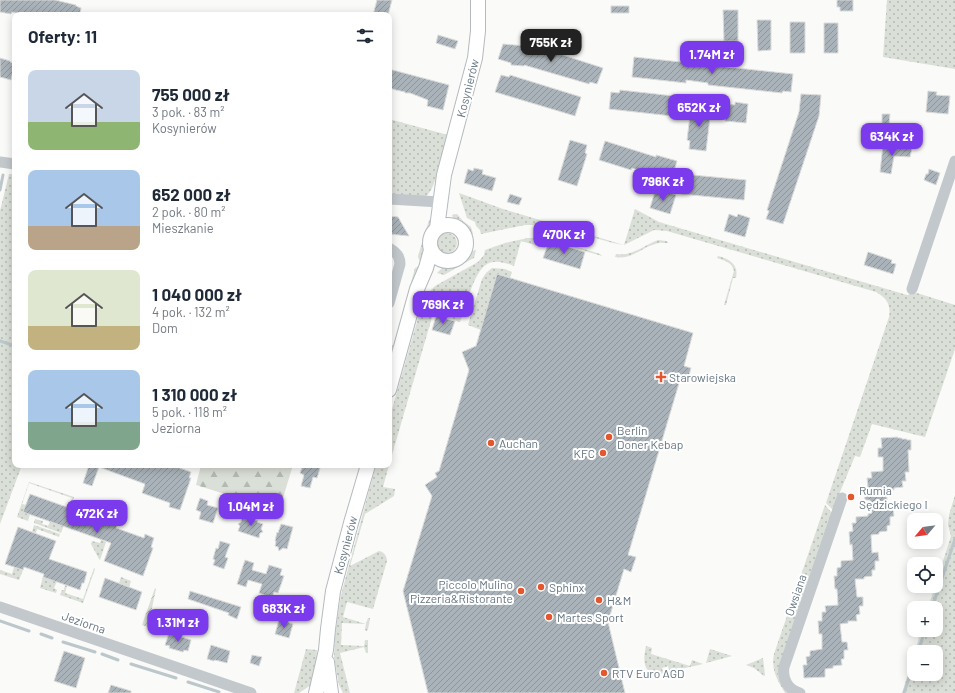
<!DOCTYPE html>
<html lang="pl">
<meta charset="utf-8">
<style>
body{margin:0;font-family:Barlow,sans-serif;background:#f2f2f3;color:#1f2937;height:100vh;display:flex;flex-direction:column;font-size:15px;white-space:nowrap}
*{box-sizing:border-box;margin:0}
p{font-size:13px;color:#747a83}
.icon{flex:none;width:22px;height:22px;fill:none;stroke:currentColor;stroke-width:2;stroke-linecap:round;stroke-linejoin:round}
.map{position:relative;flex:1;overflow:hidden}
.sheet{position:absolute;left:12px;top:12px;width:380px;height:456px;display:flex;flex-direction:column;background:#fff;border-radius:8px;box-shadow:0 2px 10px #0003}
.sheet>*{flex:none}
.needle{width:26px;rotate:241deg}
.buttons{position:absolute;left:907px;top:513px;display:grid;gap:8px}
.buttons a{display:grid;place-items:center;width:36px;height:36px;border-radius:8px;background:#fff;box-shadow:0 2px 10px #0003;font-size:20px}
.price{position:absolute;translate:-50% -34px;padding:0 9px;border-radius:8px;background:#7c3aed;color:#fff;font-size:13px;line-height:26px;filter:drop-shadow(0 1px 2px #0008)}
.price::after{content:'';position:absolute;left:50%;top:24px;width:12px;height:9px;margin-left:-6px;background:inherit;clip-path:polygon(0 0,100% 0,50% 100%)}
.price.current{background:#222;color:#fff}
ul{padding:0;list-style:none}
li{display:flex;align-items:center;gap:12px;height:100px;padding:0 16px}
li span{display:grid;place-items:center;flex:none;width:112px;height:80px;border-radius:8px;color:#555}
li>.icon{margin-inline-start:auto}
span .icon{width:48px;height:48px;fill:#fffc;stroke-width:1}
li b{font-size:17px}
h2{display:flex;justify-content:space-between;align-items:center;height:48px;padding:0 16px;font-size:17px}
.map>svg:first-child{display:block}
.grass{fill:url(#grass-dots)}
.forest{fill:url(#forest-firs)}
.garden{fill:url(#garden-furrows)}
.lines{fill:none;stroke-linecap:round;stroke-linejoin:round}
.stream{stroke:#bbc7cb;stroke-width:3}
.building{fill:url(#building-hatch);stroke:#dcdcda}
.major-casing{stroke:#b5babe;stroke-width:16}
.minor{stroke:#c3c8cc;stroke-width:11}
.major{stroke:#fff;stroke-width:14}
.poi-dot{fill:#e4572e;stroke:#fff;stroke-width:1.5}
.labels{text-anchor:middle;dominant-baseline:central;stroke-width:4;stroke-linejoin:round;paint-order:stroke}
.street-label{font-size:12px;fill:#657683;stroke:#fff}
.poi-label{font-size:12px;fill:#657683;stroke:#fff;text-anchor:start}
</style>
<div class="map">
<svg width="955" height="693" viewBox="0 0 955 693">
<defs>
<pattern id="grass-dots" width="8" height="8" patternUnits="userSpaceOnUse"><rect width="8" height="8" fill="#dadfd7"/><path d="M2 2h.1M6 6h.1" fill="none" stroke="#b4b9b4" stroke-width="1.8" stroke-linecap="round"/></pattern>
<pattern id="forest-firs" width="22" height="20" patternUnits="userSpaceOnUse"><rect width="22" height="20" fill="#dadfd7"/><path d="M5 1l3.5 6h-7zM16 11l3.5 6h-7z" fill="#b4b9b4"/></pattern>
<pattern id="garden-furrows" width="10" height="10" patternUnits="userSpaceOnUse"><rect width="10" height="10" fill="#dadfd7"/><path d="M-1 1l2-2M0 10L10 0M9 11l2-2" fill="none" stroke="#b4b9b4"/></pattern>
<pattern id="building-hatch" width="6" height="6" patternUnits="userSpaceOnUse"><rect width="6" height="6" fill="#aab3b9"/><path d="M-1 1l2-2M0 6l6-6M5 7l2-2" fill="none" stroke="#8e969c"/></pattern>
</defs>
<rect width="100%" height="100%" fill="#fafaf8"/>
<path class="grass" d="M887 0H955V69L883 57Z
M389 119 448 135C444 147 436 190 426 196 417 200 399 197 389 196Z
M9 174H15V465H22L0 524V211Z
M459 193 503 209 624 245 635 209 659 222 907 295 917 293 955 305V349L925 437 872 424 860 457 855 456 840 492 834 511 826 503 889 317C891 305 887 298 876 292L667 231 654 230 624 245 613 243 554 226 540 225H525L481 234 480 230 476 226 475 222 467 218Z
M457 214 463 221 471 227 473 234 465 232 455 222 452 215Z
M436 217 435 224 427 235 425 239 426 249 423 263 420 262 418 256 429 220Z
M437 243a10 10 0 1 1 20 0a10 10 0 1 1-20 0Z
M528 238H545L552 239 600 254 602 256 547 240 545 248 521 241 514 266C506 263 495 259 487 264 474 271 465 308 460 322L433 314 389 465V420L422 304 426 295 435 286 478 262 484 255 485 250 505 243Z
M658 240 666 241 668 242V243C664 243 659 242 655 244 641 248 631 260 615 257L616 254C632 257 644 245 658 240Z
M476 250 474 258 470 260 444 275 437 273 443 267 459 261 465 254Z
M718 256C729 259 739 264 736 278H733L726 305H724L734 271C732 262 725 261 717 258Z
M419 266 421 268 405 317 402 316 415 268Z
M492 268 505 269 512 272 510 278 498 274 481 330 468 325 482 279 486 273Z
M376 465H389L383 487 395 489 394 496 365 514 350 566 379 551C384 552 387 556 387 561L373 609 347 602 343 617 366 624 368 618H370V619L368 629 367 631 365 630 366 624 342 623 341 645 364 646 365 640H368V653H366L364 647 340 653 350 693H343L339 685 334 657 335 635 341 595Z
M29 482 74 497 61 533 34 523 35 519 43 521 42 524 48 526 50 522 61 525 66 517 72 498 29 483 22 504 26 505 30 514 28 521 17 517Z
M955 495V693H902L914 654V674H936V652H915L921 630H936V608H928L935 586H936V583L951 536 948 525 949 515Z
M825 505 833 514 778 674C780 681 783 690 789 693H785C777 680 771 670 774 654Z
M34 525 60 534 59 537 37 529 36 533 32 532Z
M101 540 106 542 100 560 99 559 91 544 92 541 100 543Z
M14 567 23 570 19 580 0 574V570L12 574Z
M94 568 95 569 83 603 60 595 62 590H64L65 585 67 586 65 593 83 599Z
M43 577 57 581 54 588 57 590 56 593 40 588Z
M121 577 131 581 129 587 119 583Z
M646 646 652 648 651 654 690 666 692 660 703 664 667 672V671L669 670 668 666 662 668 663 672H665V673C644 678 642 663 646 646Z
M306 649 317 650 315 676 311 685 299 693H294Z
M710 649 732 656 706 663Z
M763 658 765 675 764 676 754 668 746 665Z"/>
<path class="forest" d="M201 465H293L279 511 196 485Z"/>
<path class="garden" d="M155 588 156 589 148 627 142 625Z"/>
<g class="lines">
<path class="stream" d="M0 190 3 175
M0 341 15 346
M932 608 955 539
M0 621 29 631
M41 634 52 638
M63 642 95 652
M918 652 925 630
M102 654 118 660
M131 664 176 678
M188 682 219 692
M904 693 914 663"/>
</g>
<path class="building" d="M0 0H55L76 5V6L81 8 80 15H25L12 12 11 14 0 12Z
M377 0H392L388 15H373Z
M837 0H853V11H840V7H837Z
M611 6H629V13H611Z
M723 10H738V41H724Z
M757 20H771V50L758 51Z
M790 22H805V53H790Z
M824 23H838V53H824Z
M438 35 458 41 455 49 436 43Z
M503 44 538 47 603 68 597 84 590 82 589 84 524 65V66L511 65V63L498 59Z
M634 57 793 74 791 92 783 91 782 93 708 85V83L686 80V83L632 77Z
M0 58 10 61V62L15 63 11 80 0 77Z
M389 69 449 85 443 110 427 106 428 100 410 93H405V92L396 90 389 88Z
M501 75 509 77 510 75 581 97 575 116 495 92Z
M620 90 674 96 672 116 609 109 611 92 619 93Z
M928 91 937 92 936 95 950 96 948 114 926 112Z
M801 94 821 95 819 116 783 224 766 219 769 211 767 210 799 112Z
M735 102 748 104 746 123 725 121 727 104 735 105Z
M691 107 711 109 706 151 689 149 690 141 687 140Z
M882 114H890L889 125H882Z
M570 140 587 145 585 153 587 154 577 186 558 180Z
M605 141 656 157V155L677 161 672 178 664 175 663 178 632 168 631 170 599 160Z
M883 145 912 148 910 157 894 156 891 174 880 172Z
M474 168 483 170 482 174 496 178 492 191 464 183 468 169 473 171Z
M929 169 940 173 936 185 924 180 926 174H928Z
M692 175 746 180 744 200 681 194 683 176 692 177Z
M655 191 663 194 664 191 676 195 670 214 650 208Z
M510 194 522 198 519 205 507 202Z
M729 214 737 217 738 214 750 218 745 237 724 231Z
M389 216 398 217 409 236 389 234Z
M549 241 585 252 580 269 543 258Z
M868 252 892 260 891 263 896 264 893 274 864 265Z
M497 274 693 333 684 366 691 368 687 382 680 380 628 555 636 557 631 572 624 569 608 622 625 693H428L403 591 432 496 425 485 437 477 435 473 439 471 469 370 462 352 476 346Z
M436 316 455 321 450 335 432 330Z
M898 437V438H902V439H907V440H911V450H908L909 472H905L906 481H902L903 487 894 488V490H886L888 508H893L894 516 890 517V525L887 526V531L879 532V534L871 535 872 553 878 552 879 561H875V570H872V576L864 577V579H855L857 597H863V606H859L860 614 856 615 857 621H848V623L840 624 842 642H847L848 650H844V659H841L842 665 833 666V668L825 669V677L804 678 803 665H807L806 657 810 656V651L822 649V634H819L818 621H822V612H826L825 606 838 605 837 589H835L834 576H837V568L841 567V561L853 560 852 544 850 545 849 532 853 531 852 523H856V517L868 516V514L872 513 870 500H865L864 487H868L867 478H872L871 472 883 471V457H878V448H882L881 438Z
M89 465H166L174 468V466L191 472 189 478H191L180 510 169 507 170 503 142 493 145 484 99 467 92 486 83 483Z
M303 465H321L317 478 313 477 310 488 301 486 304 475 300 473Z
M30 494 117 525 116 528 144 538 145 534 154 538 151 547 153 548 143 576 104 561 111 543 23 512Z
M200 498 208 501 207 505 218 508 213 523 199 519 201 512 196 510Z
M242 518 248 519V518L258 521 257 522 263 524 261 529 263 532 260 533 259 538 238 531 240 526 238 524 241 522Z
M281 524 293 527 287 549 283 548 279 551 278 547 275 546 276 541H275L277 532 278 533Z
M18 527 56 541 49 559 87 572 84 583H82L80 590 43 577 44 574 24 567 23 570 5 564Z
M220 541 230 544 225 557 228 558 224 569 213 565 215 560 213 559 216 548 218 549Z
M245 560 254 563 252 570 266 574 269 565 282 569 280 575 284 576 278 593 274 592 272 598 259 593 262 584 248 580 246 587 237 584Z
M105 578 142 592 136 610 99 597Z
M190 591 241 607 237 619 228 615 229 613 188 599Z
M279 620 293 624 289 638 275 634Z
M169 633 191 640 188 651 184 650 183 652 169 648 170 646 165 645Z
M211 645 230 651 227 663 215 660 214 661 207 659Z
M64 651 85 658 76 688 54 681Z
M252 655 262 657 259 666 250 663Z
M111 685 131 691V693H108Z"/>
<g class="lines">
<g class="major-casing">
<path id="major" d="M430 243a18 18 0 1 1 36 0a18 18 0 1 1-36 0Z
M437 228 444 175 475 58 478 31V0
M389 390 417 289 426 268 431 250
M327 662 331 693
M316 693 326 650 328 629 333 591 351 523 368 465"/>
</g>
<path class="minor" d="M0 162 15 164
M389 199 440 202
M389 248C396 252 400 256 400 264L389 303
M912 289 955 161
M389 350 399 353
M0 607 251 693
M800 693C788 690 782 679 784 667L842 498"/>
<use href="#major" class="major"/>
</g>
<g class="poi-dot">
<path d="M659 371h4v4h4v4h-4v4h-4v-4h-4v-4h4z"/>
<circle cx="609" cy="437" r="4"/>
<circle cx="491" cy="443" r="4"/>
<circle cx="603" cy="453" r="4"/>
<circle cx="851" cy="497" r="4"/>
<circle cx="541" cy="587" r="4"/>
<circle cx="521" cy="591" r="4"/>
<circle cx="599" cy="600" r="4"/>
<circle cx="549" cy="617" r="4"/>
<circle cx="604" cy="673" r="4"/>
</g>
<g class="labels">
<g class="street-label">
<text transform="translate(467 88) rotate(-76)">Kosynierów</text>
<text transform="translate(345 545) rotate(-75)">Kosynierów</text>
<text transform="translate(795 595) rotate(-71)">Owsiana</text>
<text transform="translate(84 622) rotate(19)">Jeziorna</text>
</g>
<g class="poi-label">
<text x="669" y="377">Starowiejska</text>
<text x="617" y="430">Berlin<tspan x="617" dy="14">Doner Kebap</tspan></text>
<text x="499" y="443">Auchan</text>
<text x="595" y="453" text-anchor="end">KFC</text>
<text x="859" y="490">Rumia<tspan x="859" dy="14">Sędzickiego I</tspan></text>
<text x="513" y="584" text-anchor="end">Piccolo Mulino<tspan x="513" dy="14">Pizzeria&amp;Ristorante</tspan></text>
<text x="549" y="587">Sphinx</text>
<text x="607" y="600">H&amp;M</text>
<text x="557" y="617">Martes Sport</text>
<text x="612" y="673">RTV Euro AGD</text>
</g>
</g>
</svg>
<div class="buttons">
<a><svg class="needle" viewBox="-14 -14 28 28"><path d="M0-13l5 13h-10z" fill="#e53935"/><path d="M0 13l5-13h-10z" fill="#747a83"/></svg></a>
<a><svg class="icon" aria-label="locate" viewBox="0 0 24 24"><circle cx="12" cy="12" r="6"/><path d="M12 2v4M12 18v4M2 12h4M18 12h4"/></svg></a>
<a>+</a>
<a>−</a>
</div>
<b class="price current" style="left:551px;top:63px">755K zł</b>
<b class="price" style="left:712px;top:75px">1.74M zł</b>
<b class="price" style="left:699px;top:128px">652K zł</b>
<b class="price" style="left:892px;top:157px">634K zł</b>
<b class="price" style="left:663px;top:202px">796K zł</b>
<b class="price" style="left:564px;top:255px">470K zł</b>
<b class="price" style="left:443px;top:325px">769K zł</b>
<b class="price" style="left:251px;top:527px">1.04M zł</b>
<b class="price" style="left:97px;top:534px">472K zł</b>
<b class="price" style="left:284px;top:629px">683K zł</b>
<b class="price" style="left:178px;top:643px">1.31M zł</b>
<section class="sheet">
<h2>Oferty: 11<svg class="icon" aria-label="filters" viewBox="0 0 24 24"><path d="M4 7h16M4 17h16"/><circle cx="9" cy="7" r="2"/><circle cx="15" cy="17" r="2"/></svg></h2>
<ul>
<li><span style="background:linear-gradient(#c9d6e8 65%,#8fb573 0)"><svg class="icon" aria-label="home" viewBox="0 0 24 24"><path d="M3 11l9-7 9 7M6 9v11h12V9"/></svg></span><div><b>755 000 zł</b><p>3 pok. · 83 m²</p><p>Kosynierów</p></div></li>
<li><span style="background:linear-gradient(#a9c7e8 70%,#b9a48a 0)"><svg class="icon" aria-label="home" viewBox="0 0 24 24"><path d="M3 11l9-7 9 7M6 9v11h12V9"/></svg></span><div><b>652 000 zł</b><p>2 pok. · 80 m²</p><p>Mieszkanie</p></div></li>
<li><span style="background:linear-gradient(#dfe7d0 70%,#c2b280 0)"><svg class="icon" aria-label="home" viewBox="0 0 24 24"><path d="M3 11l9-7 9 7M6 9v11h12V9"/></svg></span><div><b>1 040 000 zł</b><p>4 pok. · 132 m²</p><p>Dom</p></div></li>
<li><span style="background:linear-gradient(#a9c7e8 65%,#7fa58c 0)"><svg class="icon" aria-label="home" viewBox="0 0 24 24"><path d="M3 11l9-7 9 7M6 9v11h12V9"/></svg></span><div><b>1 310 000 zł</b><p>5 pok. · 118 m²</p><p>Jeziorna</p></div></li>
</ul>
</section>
</div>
